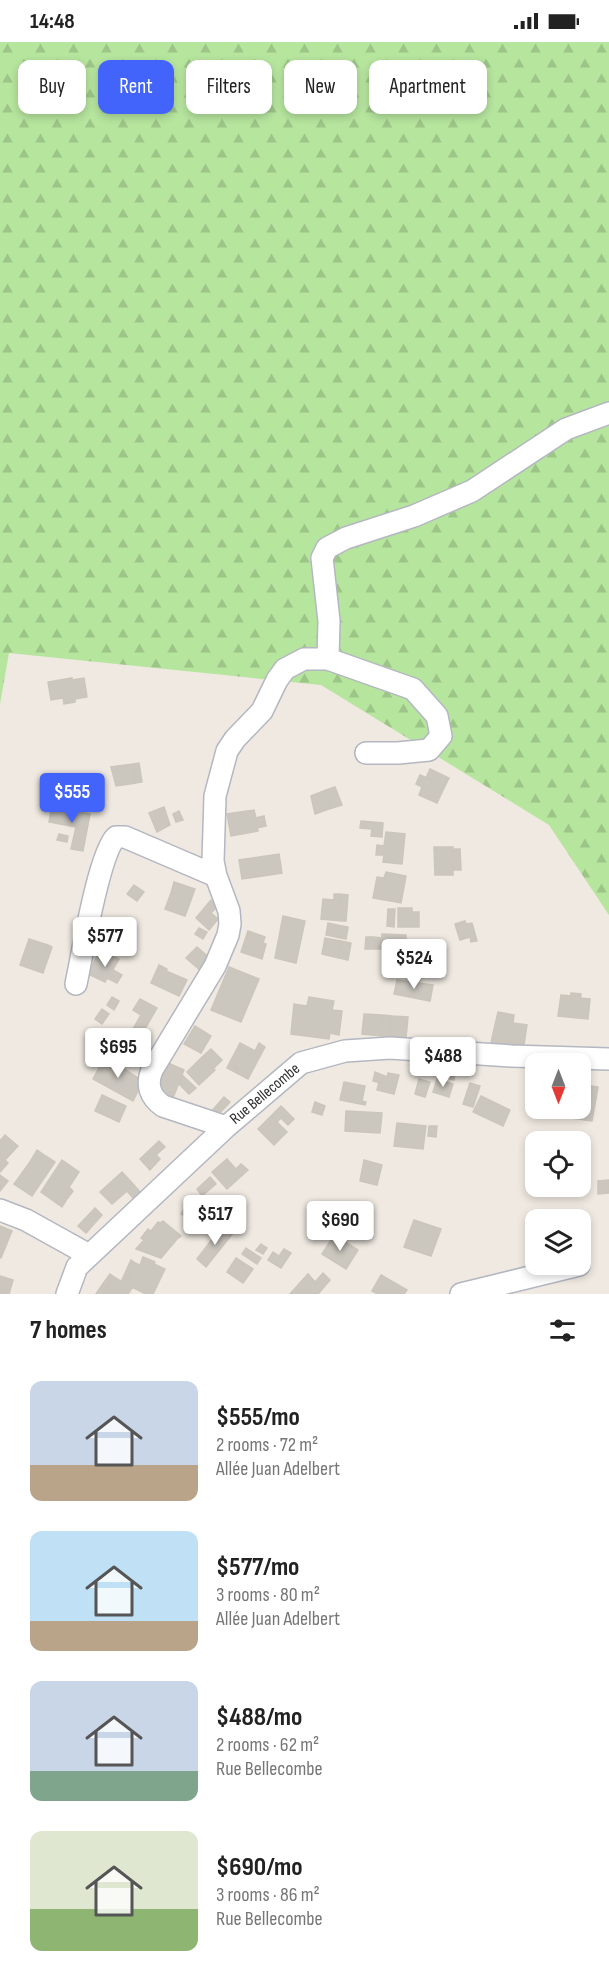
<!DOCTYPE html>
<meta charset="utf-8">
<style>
body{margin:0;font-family:"Sofia Sans Condensed",sans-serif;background:#f2f2f2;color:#222;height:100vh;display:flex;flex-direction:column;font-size:22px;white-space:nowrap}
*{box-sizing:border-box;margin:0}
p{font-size:20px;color:#767676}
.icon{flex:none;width:33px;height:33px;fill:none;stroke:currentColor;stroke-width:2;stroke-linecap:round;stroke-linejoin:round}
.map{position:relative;height:1252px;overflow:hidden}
.drawer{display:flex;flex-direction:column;background:#fff;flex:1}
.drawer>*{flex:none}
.top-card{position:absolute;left:18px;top:18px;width:573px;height:54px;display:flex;gap:12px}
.needle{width:39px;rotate:180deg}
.tools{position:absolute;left:525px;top:1011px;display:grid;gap:12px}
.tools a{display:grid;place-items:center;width:66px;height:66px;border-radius:12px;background:#fff;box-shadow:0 3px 9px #0003;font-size:30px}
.price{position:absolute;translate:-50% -51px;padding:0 14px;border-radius:6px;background:#fff;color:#222;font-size:20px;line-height:39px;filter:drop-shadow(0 2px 3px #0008)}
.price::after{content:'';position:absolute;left:50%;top:36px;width:18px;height:14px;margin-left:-9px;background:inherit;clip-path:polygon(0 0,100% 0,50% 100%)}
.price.active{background:#4264fb;color:#fff}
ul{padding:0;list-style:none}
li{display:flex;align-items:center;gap:18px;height:150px;padding:0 30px}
li span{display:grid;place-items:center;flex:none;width:168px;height:120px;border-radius:12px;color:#555}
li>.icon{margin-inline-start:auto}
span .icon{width:72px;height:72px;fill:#fffc;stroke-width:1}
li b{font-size:26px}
h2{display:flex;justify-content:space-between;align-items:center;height:72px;padding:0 30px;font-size:26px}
.pill{padding:0 21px;border-radius:12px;background:#fff;box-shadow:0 3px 9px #0003;font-size:21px;line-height:54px}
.pill.active{background:#4264fb;color:#fff}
.status{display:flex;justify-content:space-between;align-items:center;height:42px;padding:0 30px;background:#fff;direction:ltr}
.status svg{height:16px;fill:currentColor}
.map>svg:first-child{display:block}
.forest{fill:url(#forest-firs)}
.building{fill:#cbc7bf;stroke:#cbc5ba;stroke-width:1.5}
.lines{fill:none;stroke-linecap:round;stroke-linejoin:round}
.minor-casing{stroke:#b4b7c1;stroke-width:24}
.minor{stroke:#fff;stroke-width:21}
.labels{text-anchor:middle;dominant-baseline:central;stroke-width:4.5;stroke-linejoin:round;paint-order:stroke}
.street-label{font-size:16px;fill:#2e2e2e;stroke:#fff}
</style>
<div class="status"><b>14:48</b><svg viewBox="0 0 49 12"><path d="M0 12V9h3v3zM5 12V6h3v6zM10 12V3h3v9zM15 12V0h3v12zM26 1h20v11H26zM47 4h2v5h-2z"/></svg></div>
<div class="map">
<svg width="609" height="1252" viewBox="0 0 609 1252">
<defs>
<pattern id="forest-firs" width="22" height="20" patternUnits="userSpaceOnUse" patternTransform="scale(1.5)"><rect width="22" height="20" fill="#b6e59e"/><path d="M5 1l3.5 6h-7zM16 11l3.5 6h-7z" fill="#9dc588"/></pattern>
</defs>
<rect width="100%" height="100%" fill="#efe9e1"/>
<path class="forest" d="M0 0H609V873L549 783 321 643 9 611 0 662Z"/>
<path class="building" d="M72 636V638L84 636 87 655 75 657V660L64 662 63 656 51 658 48 640Z
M139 721 142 740 136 741 133 722Z
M133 722 136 741 116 744 111 725Z
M430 727 449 736 445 744 426 736Z
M420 733 445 744 437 761 419 753 422 745 416 742Z
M335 745 342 763 329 767 326 748Z
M326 748 329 767 315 772 311 754Z
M52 764 90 772 83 809 71 807 76 785 49 780Z
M164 765 170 783 157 790 149 771Z
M254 768 256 776 264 774 266 784 257 786 258 789 231 794 227 772Z
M179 769 183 778 176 780 173 772Z
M361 779 383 781 382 795 371 794 372 787 360 786Z
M386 790 405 792 402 822 383 820 384 813H376L377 803 384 804Z
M59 792 68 794 67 800 57 798Z
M434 805H453V833H435Z
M453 807H460L461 828H453Z
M279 812 282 831 242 837 239 818Z
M386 830 406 834 401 861 373 856 377 835 384 836Z
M174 840 195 847 191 858 171 851Z
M134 843 144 850 137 859 127 852Z
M171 851 191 858 185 874 165 867Z
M334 852H340L342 879 321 877 323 857 334 858Z
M340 852 348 853 346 879H342Z
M211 858 218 864 211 871 218 877 209 888 196 876Z
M398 866H412V870H419V885H398Z
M388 867H395L394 885 387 884Z
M283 874 305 879 296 921 275 916Z
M465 879 466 882 472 881 477 899 471 900 470 895 460 898 455 882Z
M328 881 342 884 341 896 326 893Z
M342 884 348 885 346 897 341 896Z
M199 886 207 890 203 897 195 892Z
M248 889 265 895 263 901 266 902 262 917 241 910Z
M382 892 406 893V909L381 907Z
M366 895H374V907H365Z
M374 895 381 896V907H374Z
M325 896 341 899 339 916 322 912Z
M29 897 48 903 43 921 46 922 43 931 20 923Z
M341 899 351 901 348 918 339 916Z
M48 903 52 905 46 922 43 921Z
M197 905 211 917 201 929 186 916Z
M100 908 119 917 113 928 122 933 117 941 107 936 105 940 88 932Z
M394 915 402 916 400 933 392 932Z
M402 916 427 919 425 935 400 933Z
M159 923 167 927 166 929 187 938 179 954 151 941Z
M229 925 259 937 241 980 211 968Z
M397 938 433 943 430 959 394 952Z
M571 951 581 952 580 960 570 959Z
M561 953 570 954V959L580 960V956L590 957 588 977 558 974Z
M112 955 119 959 114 968 107 963Z
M309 955 334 959 332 968 342 969 339 993 330 991 329 997 291 992 294 962 307 964Z
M140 957 157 966 142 992 133 987 141 973 133 968Z
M102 967 109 972 102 982 95 977Z
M498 970 514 973 513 981 527 983 524 1002 492 996Z
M364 972 382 973 381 994 362 992Z
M382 973 392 974 390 994H381Z
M392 974 408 975 406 996 390 994Z
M195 984 211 994 201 1011 184 1002Z
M492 996 524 1002 522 1010 491 1003Z
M240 1001 255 1009 259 1001 265 1005 250 1033 229 1022Z
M211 1007 222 1018 213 1027 202 1015Z
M105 1015 143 1039 133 1059 93 1037Z
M202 1015 215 1028 199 1043 187 1030Z
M168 1021 184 1028 173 1056 156 1048Z
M229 1022 250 1033 248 1037 227 1026Z
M446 1028 455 1031 454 1038 444 1035Z
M375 1030 387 1035 385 1042 373 1039Z
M388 1031 399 1033 394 1052 377 1048 379 1040 385 1042Z
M182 1033 196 1046 189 1052 179 1042Z
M419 1037 430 1040 425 1055 415 1052Z
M437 1037 453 1042 449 1055 433 1050Z
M344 1040 365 1044 362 1059 366 1060 365 1063 340 1058Z
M470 1041 480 1044 473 1065 463 1062Z
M580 1042 598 1045 592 1079 572 1076 573 1066H580Z
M102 1053 126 1064 119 1080 95 1069Z
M481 1054 510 1068 503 1084 473 1070Z
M224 1055 230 1060 215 1076 210 1071Z
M315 1060 325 1064 322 1073 312 1070Z
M281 1064 287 1070 277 1080 271 1074Z
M346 1069 382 1071 380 1091 345 1089Z
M287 1070 294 1077 288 1083 281 1076Z
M271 1074 287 1090 274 1103 258 1087Z
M397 1081 426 1084 423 1107 394 1104Z
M429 1084H437L436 1095 428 1094Z
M5 1093 18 1104 5 1118 8 1121 0 1130V1099Z
M159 1099 165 1105 156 1113 160 1117 150 1128 140 1117Z
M37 1108 44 1113 37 1124 30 1120Z
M44 1113 55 1120 32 1154 14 1142 30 1120 37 1124Z
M227 1117 236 1127 241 1122 248 1128 227 1147 212 1130Z
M62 1118 79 1130 69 1145 73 1149 67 1157 60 1152 55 1160 41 1150Z
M364 1118 382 1123 377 1143 360 1139Z
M122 1130 134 1143 112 1162 100 1150Z
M0 1133 8 1139 0 1149Z
M210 1135 216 1142 202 1154 197 1147Z
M609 1138V1151L598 1152V1139Z
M134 1143 140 1150 133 1156 127 1149Z
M60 1152 67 1157 62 1165 55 1160Z
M191 1156 215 1170 205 1186 189 1176 194 1169 186 1164Z
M186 1164 194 1169 189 1176 181 1172Z
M95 1166 102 1173 86 1191 78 1184Z
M414 1178 441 1187 431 1214 404 1205Z
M163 1179 181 1194 177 1197 158 1180 160 1181Z
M158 1180 177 1197 161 1216 136 1207 144 1198 141 1196 148 1187 151 1189Z
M223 1183 233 1191 206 1225 197 1217Z
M0 1184 12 1189 1 1216 0 1215Z
M334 1193 358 1208 346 1227 322 1212Z
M261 1202 267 1206 263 1212 256 1208Z
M246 1206 261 1216 257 1222 242 1212Z
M284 1207 291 1211 281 1226 268 1218 273 1210 279 1214Z
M143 1215 155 1220 151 1228 140 1223Z
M236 1216 253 1227 243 1241 227 1230Z
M131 1218 135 1221 125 1242 121 1240Z
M135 1221 151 1228 154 1222 165 1227 153 1252H146L125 1242Z
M323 1231 330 1238 318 1252H290L308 1232 315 1240Z
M110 1232 114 1235 107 1246 102 1243Z
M381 1233 407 1248 404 1252H378L372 1249Z
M0 1234 13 1238 9 1252H0Z
M114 1235 132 1246 128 1252H96L102 1243 107 1246Z"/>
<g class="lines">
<g class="minor-casing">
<path id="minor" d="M328 617 329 579 322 516 327 506 346 496 414 474 472 449 566 387 609 371
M76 942C82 914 99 811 116 795H125L216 834
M226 1085 163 1064C150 1055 146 1043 152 1028L215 924 228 893 230 882 229 869 216 834 213 819 215 754 227 709 235 697 262 669 277 638 285 627 304 617H328L413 647 437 674 441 694 429 708 398 711H366
M0 1168 26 1178 89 1213
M67 1252 77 1225 226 1085 301 1021 345 1009 390 1006 512 1014 609 1017
M461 1252 579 1223"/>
</g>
<use href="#minor" class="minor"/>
</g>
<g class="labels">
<g class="street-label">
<text transform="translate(265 1052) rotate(-40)">Rue Bellecombe</text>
</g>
</g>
</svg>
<div class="tools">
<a><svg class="needle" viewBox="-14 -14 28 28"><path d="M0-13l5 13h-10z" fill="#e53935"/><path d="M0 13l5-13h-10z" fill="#767676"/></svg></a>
<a><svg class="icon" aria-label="locate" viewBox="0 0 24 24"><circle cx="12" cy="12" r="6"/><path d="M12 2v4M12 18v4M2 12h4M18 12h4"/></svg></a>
<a><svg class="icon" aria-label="layers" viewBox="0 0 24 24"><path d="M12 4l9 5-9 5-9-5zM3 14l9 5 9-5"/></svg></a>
</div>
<b class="price active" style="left:72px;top:782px">$555</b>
<b class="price" style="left:105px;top:926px">$577</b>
<b class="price" style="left:414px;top:948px">$524</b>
<b class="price" style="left:118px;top:1037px">$695</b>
<b class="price" style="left:443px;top:1046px">$488</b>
<b class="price" style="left:215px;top:1204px">$517</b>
<b class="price" style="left:340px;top:1210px">$690</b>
<div class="top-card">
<a class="pill">Buy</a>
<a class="pill active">Rent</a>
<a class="pill">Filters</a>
<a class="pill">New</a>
<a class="pill">Apartment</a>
</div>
</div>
<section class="drawer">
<h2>7 homes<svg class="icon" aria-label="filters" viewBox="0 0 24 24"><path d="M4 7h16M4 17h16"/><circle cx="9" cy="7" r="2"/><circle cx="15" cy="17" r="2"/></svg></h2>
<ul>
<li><span style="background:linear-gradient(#c9d6e8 70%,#b9a48a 0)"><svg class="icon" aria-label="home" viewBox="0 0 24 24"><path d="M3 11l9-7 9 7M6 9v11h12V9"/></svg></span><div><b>$555/mo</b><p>2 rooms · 72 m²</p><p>Allée Juan Adelbert</p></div></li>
<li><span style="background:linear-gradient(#bfe0f5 75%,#b9a48a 0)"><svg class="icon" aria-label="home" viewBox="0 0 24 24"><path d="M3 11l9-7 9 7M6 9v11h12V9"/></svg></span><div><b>$577/mo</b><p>3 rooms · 80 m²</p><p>Allée Juan Adelbert</p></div></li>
<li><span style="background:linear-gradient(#c9d6e8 75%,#7fa58c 0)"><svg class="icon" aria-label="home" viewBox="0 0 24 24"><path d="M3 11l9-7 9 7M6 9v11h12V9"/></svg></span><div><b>$488/mo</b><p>2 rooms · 62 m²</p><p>Rue Bellecombe</p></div></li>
<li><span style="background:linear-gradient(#dfe7d0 65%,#8fb573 0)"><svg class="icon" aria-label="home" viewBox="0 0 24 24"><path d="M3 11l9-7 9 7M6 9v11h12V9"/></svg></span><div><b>$690/mo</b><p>3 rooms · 86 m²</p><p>Rue Bellecombe</p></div></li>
</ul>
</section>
